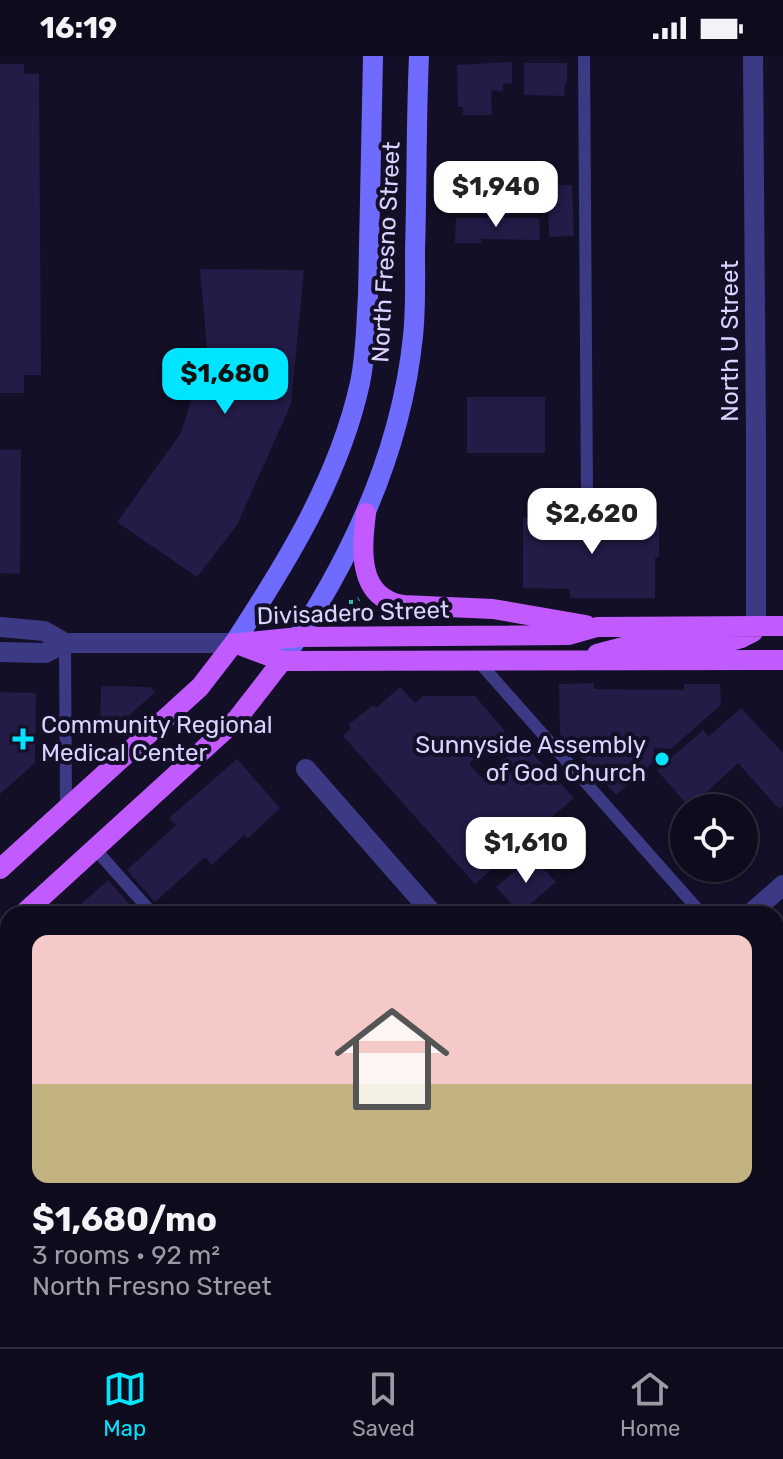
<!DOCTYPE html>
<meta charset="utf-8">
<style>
body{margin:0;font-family:Rubik,sans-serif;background:#171425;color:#f1f3f6;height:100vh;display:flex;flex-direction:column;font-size:30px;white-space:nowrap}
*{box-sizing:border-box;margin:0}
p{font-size:26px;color:#9b9ba3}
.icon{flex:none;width:44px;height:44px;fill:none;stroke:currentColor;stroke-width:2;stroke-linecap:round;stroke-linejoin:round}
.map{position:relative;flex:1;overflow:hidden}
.panel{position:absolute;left:0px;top:850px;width:784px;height:442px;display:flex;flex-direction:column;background:#0e0b1c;border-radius:24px 24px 0 0;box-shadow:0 2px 6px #0004,0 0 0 2px #2e2b3b}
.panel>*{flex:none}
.tools{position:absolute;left:670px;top:738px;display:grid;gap:16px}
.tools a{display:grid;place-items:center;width:88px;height:88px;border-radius:50%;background:#0e0b1c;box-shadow:0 2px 6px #0004,0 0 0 2px #2e2b3b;font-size:40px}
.price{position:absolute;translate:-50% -68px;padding:0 18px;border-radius:16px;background:#fff;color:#222;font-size:26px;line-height:52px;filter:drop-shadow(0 2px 4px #0008)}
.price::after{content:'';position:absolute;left:50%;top:48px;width:24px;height:18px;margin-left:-12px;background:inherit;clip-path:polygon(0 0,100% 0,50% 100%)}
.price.on{background:#00e5ff;color:#111}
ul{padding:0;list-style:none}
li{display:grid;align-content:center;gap:16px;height:424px;padding:0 32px}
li+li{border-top:2px solid #2e2b3b}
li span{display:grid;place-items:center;height:248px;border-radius:16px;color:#555}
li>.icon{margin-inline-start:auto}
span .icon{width:144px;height:144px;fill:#fffc;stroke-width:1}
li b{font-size:34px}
.status{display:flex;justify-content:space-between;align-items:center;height:56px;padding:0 40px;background:#0e0b1c;direction:ltr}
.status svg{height:22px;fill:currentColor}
.tab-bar{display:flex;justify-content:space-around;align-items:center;height:112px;border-top:2px solid #2e2b3b;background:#0e0b1c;font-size:22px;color:#9b9ba3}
.tab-bar a{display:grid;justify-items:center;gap:4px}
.tab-bar .on{color:#00e5ff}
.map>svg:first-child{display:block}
.green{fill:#12302f}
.building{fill:#241b47}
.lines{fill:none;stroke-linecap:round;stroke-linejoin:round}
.path{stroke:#2fb8b0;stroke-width:4;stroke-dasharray:4 6;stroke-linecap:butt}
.service{stroke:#3d3a85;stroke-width:12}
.minor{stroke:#3d3a85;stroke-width:20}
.tertiary{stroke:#3d3a85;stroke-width:20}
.secondary{stroke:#6f6bff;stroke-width:20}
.primary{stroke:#c25bff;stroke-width:20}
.poi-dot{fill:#00e5ff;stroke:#130f26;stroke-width:3}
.labels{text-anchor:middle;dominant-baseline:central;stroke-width:8;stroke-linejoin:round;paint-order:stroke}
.street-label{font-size:24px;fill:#d9d4ff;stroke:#130f26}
.poi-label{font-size:24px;fill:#d9d4ff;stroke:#130f26;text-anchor:start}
</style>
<div class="status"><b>16:19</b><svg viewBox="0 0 49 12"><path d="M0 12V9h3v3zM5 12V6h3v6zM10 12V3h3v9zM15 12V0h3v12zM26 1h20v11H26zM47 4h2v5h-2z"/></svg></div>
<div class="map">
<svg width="783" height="1291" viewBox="0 0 783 1291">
<rect width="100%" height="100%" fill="#130f26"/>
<path class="green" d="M783 885V937L776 929V891Z"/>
<path class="building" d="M512 6V28L503 27V35L491 34 492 59H463V51H458L457 9Z
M524 7H567V28H565L564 40 524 39Z
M0 8H24V18H39L41 319H24V337H0Z
M455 128 540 129V155L456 154Z
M548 129H572L574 180 549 181Z
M456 162H539L540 184 481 183V187H455Z
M200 213 304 214 291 348 237 469 197 521 117 466 181 377 207 292Z
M467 341H545V397H467Z
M0 394H21L20 518 0 517Z
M523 462 659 463V501L655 502V542H570V533L523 532Z
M594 627V633L684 634V628H720L721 649 671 693 654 692V705L616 739 560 678 559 628Z
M101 630 150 631 155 636 107 680 100 673Z
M400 631 415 647 423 640H475L505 675 469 708 482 722 523 687 574 742 475 828 343 680 351 672 348 669 373 649 376 652Z
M0 636 36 637 35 707 0 738Z
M741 652 783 697V750L779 753 738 707 690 752 657 714 703 674 709 680Z
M237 703 280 752 248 782 244 779 212 809 205 801 155 846 127 814 176 769 169 762Z
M532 801 556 826 520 857 496 831Z
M108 824 138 858H70Z
M8 912V946L0 937V919Z
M776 1005 783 1013V1062L776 1053Z
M783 1070V1121L776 1128V1076Z
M8 1112V1173L2 1178 4 1181 0 1186V1119Z
M60 1284H83L75 1291H67Z
M662 1284H713L715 1287 711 1291H668Z"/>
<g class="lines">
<path class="path" d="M349 546H354L359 543"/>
<path class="service" d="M584 0 587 439
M65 587 66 754
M478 605 702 858
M95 793 153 858
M776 942 783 950
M532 1284 538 1291"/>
<path class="minor" d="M753 0 756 382V570
M0 571 44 575 65 587
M0 596 45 597 65 587H234
M306 713 433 858
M0 996 8 1005
M776 1247 783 1255"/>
<path class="tertiary" d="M750 858 783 829
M262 1291 270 1284"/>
<path class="secondary" d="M234 587C287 506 339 422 360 327 366 299 366 269 368 240L373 0
M282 605C349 508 401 399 413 280 416 252 415 223 415 195 417 130 416 65 419 0"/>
<path class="primary" d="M366 457C362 491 356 542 403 549L493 553 586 569
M234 587 282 605 783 604
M240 587 299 581 569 579 597 571 783 570
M597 598 631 589 723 587 741 582 753 576 756 570
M0 813 200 631 234 587
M23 858 237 663 282 605
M0 879 8 872"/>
</g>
<g class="poi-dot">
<path d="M19 671h8v8h8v8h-8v8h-8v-8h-8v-8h8z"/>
<circle cx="662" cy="703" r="8"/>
</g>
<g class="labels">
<g class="street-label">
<text transform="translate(386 196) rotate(-87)">North Fresno Street</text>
<text transform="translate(730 285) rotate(-90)">North U Street</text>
<text transform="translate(353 557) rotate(-2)">Divisadero Street</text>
</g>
<g class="poi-label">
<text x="41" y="669">Community Regional<tspan x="41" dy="28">Medical Center</tspan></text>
<text x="646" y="689" text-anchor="end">Sunnyside Assembly<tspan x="646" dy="28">of God Church</tspan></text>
</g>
</g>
</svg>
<div class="tools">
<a><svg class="icon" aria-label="locate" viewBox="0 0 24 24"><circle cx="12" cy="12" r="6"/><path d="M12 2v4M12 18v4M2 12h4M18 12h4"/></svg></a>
</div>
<b class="price" style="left:496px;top:173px">$1,940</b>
<b class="price on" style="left:225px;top:360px">$1,680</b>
<b class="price" style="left:592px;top:500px">$2,620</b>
<b class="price" style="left:526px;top:829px">$1,610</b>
<section class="panel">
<ul>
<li><span style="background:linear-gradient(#f6c9c9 60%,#c2b280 0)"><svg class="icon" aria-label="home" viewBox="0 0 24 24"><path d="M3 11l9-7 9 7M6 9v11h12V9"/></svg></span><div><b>$1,680/mo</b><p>3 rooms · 92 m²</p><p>North Fresno Street</p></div></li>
</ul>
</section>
</div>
<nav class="tab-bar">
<a class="on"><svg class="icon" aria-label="map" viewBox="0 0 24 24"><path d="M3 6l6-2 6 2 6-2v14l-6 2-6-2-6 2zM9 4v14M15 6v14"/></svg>Map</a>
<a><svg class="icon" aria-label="saved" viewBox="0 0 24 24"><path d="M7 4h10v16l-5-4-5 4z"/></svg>Saved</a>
<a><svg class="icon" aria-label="home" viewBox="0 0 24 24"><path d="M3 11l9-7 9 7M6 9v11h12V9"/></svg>Home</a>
</nav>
